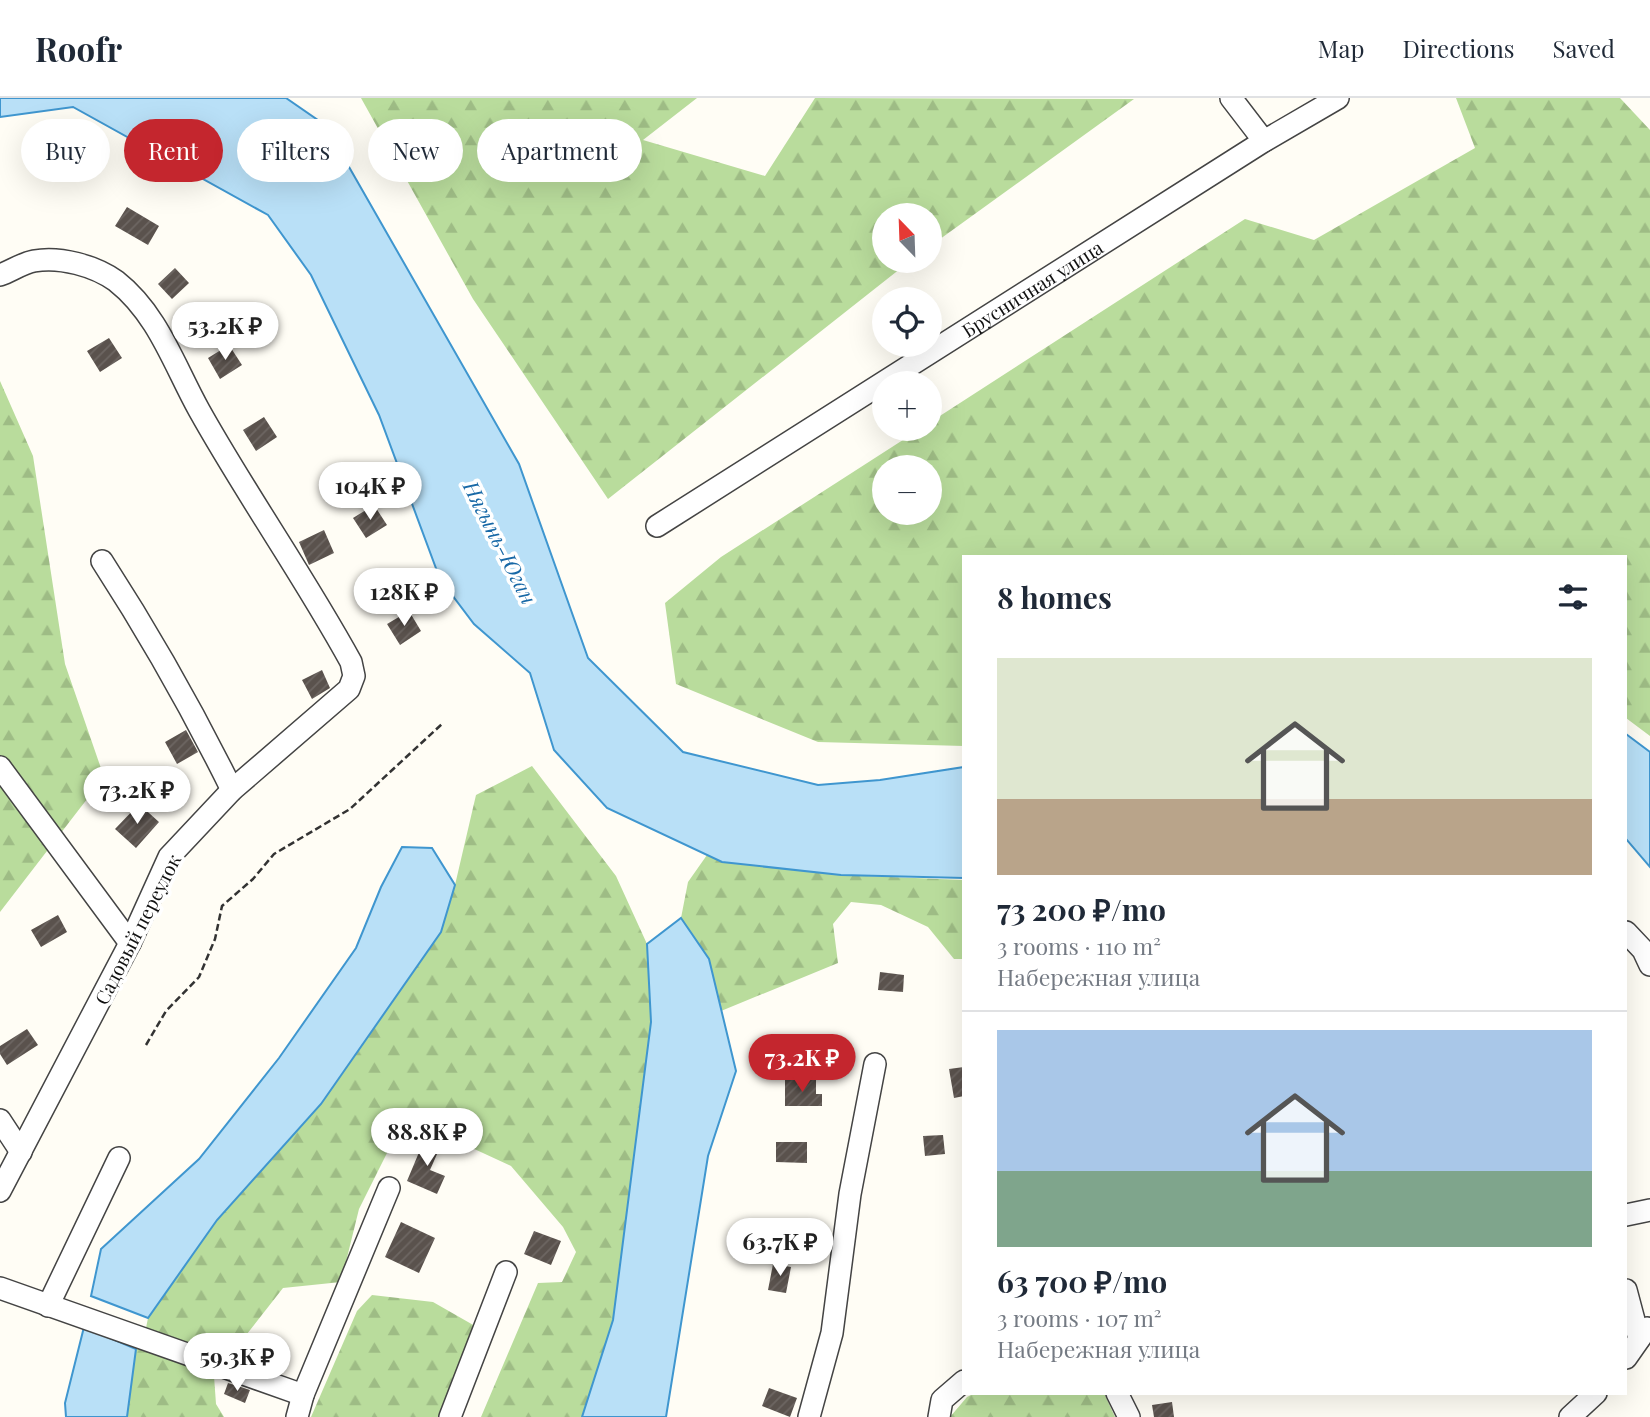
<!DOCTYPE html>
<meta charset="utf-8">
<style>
body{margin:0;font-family:"Playfair Display",serif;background:#f6f6f7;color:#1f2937;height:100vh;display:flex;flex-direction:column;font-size:26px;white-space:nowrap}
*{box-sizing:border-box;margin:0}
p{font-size:23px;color:#747a83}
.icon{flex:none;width:38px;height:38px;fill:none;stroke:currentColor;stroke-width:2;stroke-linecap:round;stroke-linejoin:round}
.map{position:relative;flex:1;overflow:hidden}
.side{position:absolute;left:962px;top:457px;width:665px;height:840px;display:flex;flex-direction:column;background:#fff;border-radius:0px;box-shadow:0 7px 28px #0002}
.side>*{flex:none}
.top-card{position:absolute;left:21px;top:21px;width:665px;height:63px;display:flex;gap:14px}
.needle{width:46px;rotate:337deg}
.controls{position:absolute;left:872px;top:105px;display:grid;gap:14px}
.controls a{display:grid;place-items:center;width:70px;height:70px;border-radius:50%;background:#fff;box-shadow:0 7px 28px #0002;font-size:35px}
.price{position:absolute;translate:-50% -60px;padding:0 16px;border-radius:24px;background:#fff;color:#222;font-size:23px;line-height:46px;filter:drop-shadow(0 2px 4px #0008)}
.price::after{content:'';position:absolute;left:50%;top:42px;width:21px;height:16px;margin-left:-10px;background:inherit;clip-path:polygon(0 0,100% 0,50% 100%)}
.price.active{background:#c4262e;color:#fff}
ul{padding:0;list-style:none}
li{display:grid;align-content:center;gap:14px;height:371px;padding:0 35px}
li+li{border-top:2px solid #e0e1e3}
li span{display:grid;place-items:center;height:217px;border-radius:0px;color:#555}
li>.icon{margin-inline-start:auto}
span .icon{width:126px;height:126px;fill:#fffc;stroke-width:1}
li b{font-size:30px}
h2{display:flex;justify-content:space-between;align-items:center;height:84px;padding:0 35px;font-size:30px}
.chip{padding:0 24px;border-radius:32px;background:#fff;box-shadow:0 7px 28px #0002;font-size:24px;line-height:63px}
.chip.active{background:#c4262e;color:#fff}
header{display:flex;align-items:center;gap:42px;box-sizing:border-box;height:98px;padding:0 35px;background:#fff;border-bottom:2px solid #e0e1e3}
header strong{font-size:33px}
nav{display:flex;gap:38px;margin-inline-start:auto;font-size:24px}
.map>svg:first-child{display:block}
.forest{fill:url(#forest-firs);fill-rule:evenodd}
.water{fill:#b9e0f7;stroke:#3f96cf;stroke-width:2}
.building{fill:url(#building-hatch)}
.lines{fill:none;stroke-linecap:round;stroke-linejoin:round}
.minor-casing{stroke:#444;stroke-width:24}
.path{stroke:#333;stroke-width:2.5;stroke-dasharray:7 3.5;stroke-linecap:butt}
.minor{stroke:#fff;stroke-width:21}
.labels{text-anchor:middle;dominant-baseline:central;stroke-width:7;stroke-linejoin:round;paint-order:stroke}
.street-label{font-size:19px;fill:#111;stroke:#fff}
.water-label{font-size:21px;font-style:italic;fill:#1768a6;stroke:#fff}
</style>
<header>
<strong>Roofr</strong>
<nav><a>Map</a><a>Directions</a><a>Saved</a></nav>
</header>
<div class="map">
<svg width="1650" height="1319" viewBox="0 0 1650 1319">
<defs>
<pattern id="forest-firs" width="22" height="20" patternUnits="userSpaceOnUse" patternTransform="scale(1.75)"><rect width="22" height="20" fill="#b9dc9c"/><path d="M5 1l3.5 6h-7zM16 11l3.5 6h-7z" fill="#9ebc85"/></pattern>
<pattern id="building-hatch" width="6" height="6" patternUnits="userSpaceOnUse" patternTransform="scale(1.75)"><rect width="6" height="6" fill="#5a524d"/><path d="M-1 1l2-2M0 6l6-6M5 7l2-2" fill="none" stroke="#6d6662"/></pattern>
</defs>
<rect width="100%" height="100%" fill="#fffdf5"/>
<path class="forest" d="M361 0H697L643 42 765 78 815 0 1134 1 929 149V117H884V163H910L608 401 473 201Z
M1456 0H1620L1650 32V638L1626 620V458H964V648L818 644 676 586 665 505 721 459 920 331H929V325L1245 121 1314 142 1475 50ZM929 369V415H884V369Z
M0 283 33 358 65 566 104 679 0 814Z
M532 668 616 778 647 846 651 924 613 1222 582 1319H481L538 1185 562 1184 576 1154 563 1129 511 1068 405 1019 359 1111 341 1184 283 1190 214 1278 216 1306 224 1319H127L136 1251 145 1235 148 1220 217 1122 321 1006 440 834 455 787 476 697Z
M707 757 841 777 964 782V861H954L928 829 881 807 851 804 833 826 838 865 721 913 709 861 681 820 688 784Z
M372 1197 433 1204 475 1228 439 1319H311L357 1213Z
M975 1295H1104L1115 1319H950L967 1299Z"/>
<path class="water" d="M0 0H286L325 27 519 366 588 560 683 654 818 687 880 682 964 669V780L841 777 722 764 607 710 554 652 530 575 474 526 440 481 379 317 311 177 268 117 73 9 0 19Z
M1626 636 1650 654V769L1626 741Z
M402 749 432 750 455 787 441 834 321 1006 217 1122 148 1220 91 1198 101 1151 199 1061 279 960 356 850 381 789Z
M681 820 709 861 736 973 708 1058 666 1319H582L613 1222 651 924 647 846Z
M84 1229 136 1251 127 1319H66L65 1305Z"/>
<path class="building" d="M127 109 159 128 148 147 115 128Z
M175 170 189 185 172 201 158 186Z
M109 240 122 260 100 274 87 253Z
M229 247 242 267 220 281 208 260Z
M264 319 277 339 256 353 243 332Z
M374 407 387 427 366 440 353 420Z
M324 432 334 455 309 467 299 444Z
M409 513 421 533 400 547 387 526Z
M322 572 330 590 312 601 302 582Z
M186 632 198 654 177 666 165 644Z
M139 706 159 724 136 750 115 731Z
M58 817 67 834 41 849 31 832Z
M880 874 904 877 903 894 878 892Z
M27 931 38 947 7 967 0 956V948Z
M964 969V998L954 1000 949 971Z
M785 982H816V996H822V1008H785Z
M943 1037 945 1056 925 1058 923 1038Z
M425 1040 441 1047 430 1072 445 1078 437 1096 407 1083Z
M776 1044H807V1065L776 1064Z
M401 1124 435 1140 419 1175 385 1159Z
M534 1133 561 1143 551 1167 524 1156Z
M773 1166 791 1169 786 1195 768 1192Z
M228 1285 250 1292 245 1305 224 1296Z
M769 1290 797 1300 790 1319 762 1308Z
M1172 1304 1174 1319H1154L1152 1307Z"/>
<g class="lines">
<g class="minor-casing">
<g id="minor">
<path d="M1231 0 1264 43"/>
<path d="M0 177C11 173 23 165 34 163 60 158 95 168 116 183 158 216 174 267 199 312 247 398 304 478 351 564L354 578 349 591 232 692 169 759 130 845 0 1093"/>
<path id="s1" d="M657 428 1264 43 1338 0"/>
<path d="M102 463C150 537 193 613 232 692"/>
<path d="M0 669 130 845"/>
<path d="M1626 834 1643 852 1650 867"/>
<path d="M0 1022 21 1054"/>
<path d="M1626 1117 1650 1112"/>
<path d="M0 1190 303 1297 389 1090"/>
<path d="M1626 1192 1639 1241"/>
<path d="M48 1208 119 1060"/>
<path d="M1626 1260 1647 1230"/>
<path d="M1117 1295 1129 1319"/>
<path d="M297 1319 303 1297"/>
<path d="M450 1319 506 1174"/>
<path d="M809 1319 832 1235 850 1096 875 966"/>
<path d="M939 1319 942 1302 964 1283"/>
<path d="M1570 1319 1596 1295"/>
</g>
</g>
<path class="path" d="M146 947 166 913 199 879 215 841 222 808 253 781 274 756 350 711 442 626"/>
<use href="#minor" class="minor"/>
</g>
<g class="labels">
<g class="street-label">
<text stroke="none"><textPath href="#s1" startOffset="444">Брусничная улица</textPath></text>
<text transform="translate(137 831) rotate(-63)">Садовый переулок</text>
</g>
<g class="water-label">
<text transform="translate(501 444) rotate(63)">Нягынь-Юган</text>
</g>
</g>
</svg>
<div class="controls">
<a><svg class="needle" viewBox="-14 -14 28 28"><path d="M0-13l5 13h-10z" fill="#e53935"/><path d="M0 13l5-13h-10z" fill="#747a83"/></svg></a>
<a><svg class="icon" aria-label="locate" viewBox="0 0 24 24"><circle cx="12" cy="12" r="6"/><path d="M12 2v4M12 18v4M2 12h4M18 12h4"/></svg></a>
<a>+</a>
<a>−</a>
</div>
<b class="price" style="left:225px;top:264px">53.2K ₽</b>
<b class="price" style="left:370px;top:424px">104K ₽</b>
<b class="price" style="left:404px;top:530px">128K ₽</b>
<b class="price" style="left:137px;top:728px">73.2K ₽</b>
<b class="price active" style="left:802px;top:996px">73.2K ₽</b>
<b class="price" style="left:427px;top:1070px">88.8K ₽</b>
<b class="price" style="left:780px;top:1180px">63.7K ₽</b>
<b class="price" style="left:237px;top:1295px">59.3K ₽</b>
<div class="top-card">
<a class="chip">Buy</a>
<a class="chip active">Rent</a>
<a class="chip">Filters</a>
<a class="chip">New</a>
<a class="chip">Apartment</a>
</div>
<section class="side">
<h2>8 homes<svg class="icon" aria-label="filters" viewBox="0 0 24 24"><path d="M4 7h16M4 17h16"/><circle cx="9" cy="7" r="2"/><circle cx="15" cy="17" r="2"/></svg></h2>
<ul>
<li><span style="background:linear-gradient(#dfe7d0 65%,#b9a48a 0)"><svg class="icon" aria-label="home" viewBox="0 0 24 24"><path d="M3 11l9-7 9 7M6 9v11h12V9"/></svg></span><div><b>73 200 ₽/mo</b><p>3 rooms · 110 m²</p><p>Набережная улица</p></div></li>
<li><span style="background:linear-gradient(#a9c7e8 65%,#7fa58c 0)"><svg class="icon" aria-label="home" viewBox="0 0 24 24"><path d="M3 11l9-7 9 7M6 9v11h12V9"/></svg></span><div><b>63 700 ₽/mo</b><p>3 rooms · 107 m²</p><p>Набережная улица</p></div></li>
</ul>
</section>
</div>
